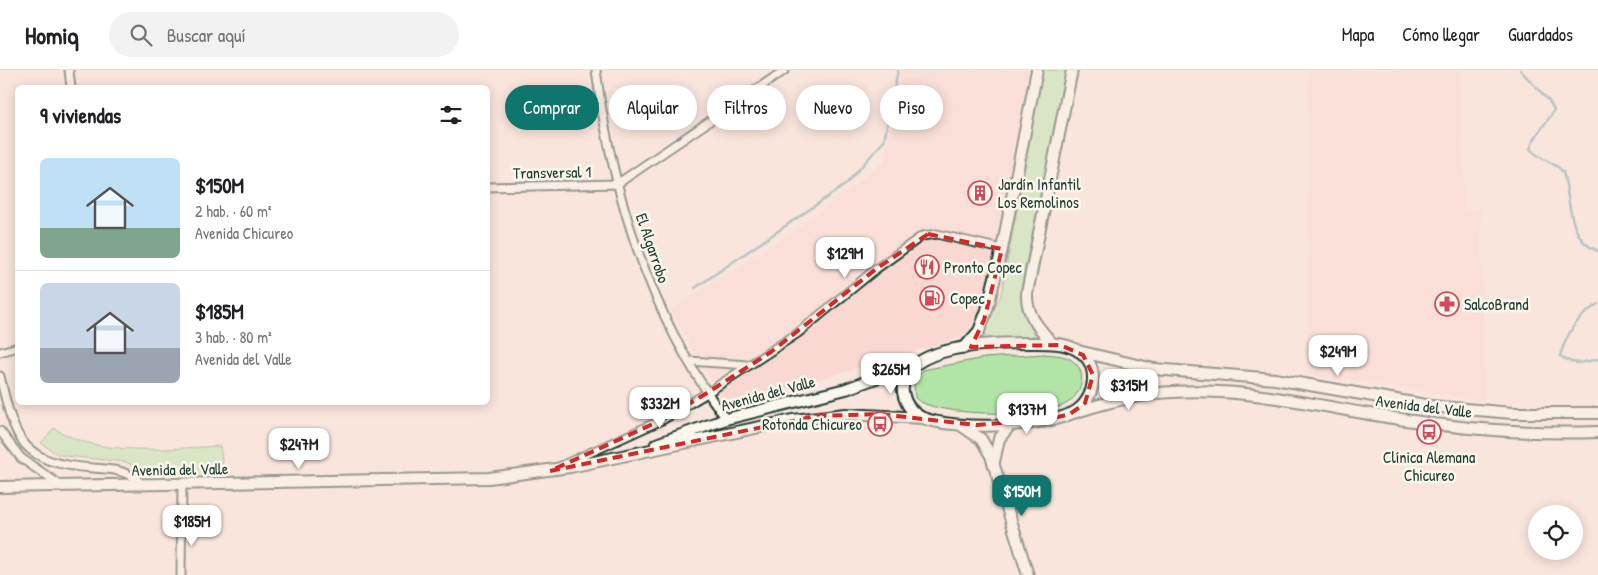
<!DOCTYPE html>
<html lang="es">
<meta charset="utf-8">
<style>
body{margin:0;font-family:"Patrick Hand",sans-serif;background:#f2f2f2;color:#202124;height:100vh;display:flex;flex-direction:column;font-size:19px;white-space:nowrap}
*{box-sizing:border-box;margin:0}
p{font-size:16px;color:#757577}
.icon{flex:none;width:28px;height:28px;fill:none;stroke:currentColor;stroke-width:2;stroke-linecap:round;stroke-linejoin:round}
.map{position:relative;flex:1;overflow:hidden}
.details{position:absolute;left:15px;top:15px;width:475px;height:320px;display:flex;flex-direction:column;background:#fff;border-radius:8px;box-shadow:0 2px 12px #0003}
.details>*{flex:none}
.guide{position:absolute;left:505px;top:15px;width:475px;height:45px;display:flex;gap:10px}
.controls{position:absolute;left:1528px;top:435px;display:grid;gap:10px}
.controls a{display:grid;place-items:center;width:55px;height:55px;border-radius:50%;background:#fff;box-shadow:0 2px 12px #0003;font-size:25px}
.price{position:absolute;translate:-50% -42px;padding:0 11px;border-radius:10px;background:#fff;color:#222;font-size:16px;line-height:32px;filter:drop-shadow(0 1px 2px #0008)}
.price::after{content:'';position:absolute;left:50%;top:30px;width:15px;height:11px;margin-left:-8px;background:inherit;clip-path:polygon(0 0,100% 0,50% 100%)}
.price.selected{background:#0f766e;color:#fff}
ul{padding:0;list-style:none}
li{display:flex;align-items:center;gap:15px;height:125px;padding:0 25px}
li+li{border-top:1px solid #e0e0e0}
li span{display:grid;place-items:center;flex:none;width:140px;height:100px;border-radius:8px;color:#555}
li>.icon{margin-inline-start:auto}
span .icon{width:60px;height:60px;fill:#fffc;stroke-width:1}
li b{font-size:21px}
h2{display:flex;justify-content:space-between;align-items:center;height:60px;padding:0 25px;font-size:21px}
.tag{padding:0 18px;border-radius:22px;background:#fff;box-shadow:0 2px 12px #0003;font-size:18px;line-height:45px}
.tag.selected{background:#0f766e;color:#fff}
header{display:flex;align-items:center;gap:30px;box-sizing:border-box;height:70px;padding:0 25px;background:#fff;border-bottom:1px solid #e0e0e0}
header strong{font-size:24px}
nav{display:flex;gap:28px;margin-inline-start:auto;font-size:18px}
.search{width:350px;height:45px;background:#f2f2f2;display:flex;align-items:center;gap:12px;box-sizing:border-box;padding:0 18px;border-radius:28px;color:#757577;font-size:19px}
.map>svg:first-child{display:block}
.built{fill:#f9d8d2}
.green{fill:#b1e4a6;stroke:#68906d}
.lines{fill:none;stroke-linecap:round;stroke-linejoin:round}
.stream{stroke:#659ea7;stroke-width:2.5}
.street-casing{stroke:#1f3d34;stroke-width:11}
.secondary-casing{stroke:#1f3d34;stroke-width:14}
.street{stroke:#fbf7ec;stroke-width:7}
.secondary{stroke:#fbf7ec;stroke-width:10}
.marked{fill:none;stroke:#d62828;stroke-width:4;stroke-dasharray:10 6;stroke-linejoin:round}
.labels{text-anchor:middle;dominant-baseline:central;stroke-width:5;stroke-linejoin:round;paint-order:stroke}
.street-label{font-size:16px;fill:#1f3d34;stroke:#fbf7ec}
.poi-label{font-size:16px;fill:#1f3d34;stroke:#fbf7ec;text-anchor:start}
</style>
<header>
<strong>Homiq</strong>
<div class="search"><svg class="icon" aria-label="search" viewBox="0 0 24 24"><circle cx="10" cy="10" r="6"/><path d="M15 15l6 6"/></svg>Buscar aquí</div>
<nav><a>Mapa</a><a>Cómo llegar</a><a>Guardados</a></nav>
</header>
<div class="map">
<svg width="1598" height="505" viewBox="0 0 1598 505">
<rect width="100%" height="100%" fill="#fae5dd"/>
<filter id="ink" filterUnits="userSpaceOnUse"><feTurbulence type="fractalNoise" baseFrequency=".02" numOctaves="2"/><feDisplacementMap in="SourceGraphic" scale="10" xChannelSelector="R" yChannelSelector="G"/><feConvolveMatrix kernelMatrix="1 2 1 2 8 2 1 2 1" color-interpolation-filters="sRGB"/></filter>
<g filter="url(#ink)">
<path class="built" d="M901 0H1030L994 190 978 245 966 264 949 271 730 336 721 328 670 240 805 153 884 91Z
M1308 0H1460L1465 140 1481 139 1485 331 1308 305Z"/>
<path class="green" d="M1043 0H1066L1021 218 1022 240 1035 266 979 270 1001 225Z
M1044 284C1053 285 1063 285 1070 289 1090 301 1082 326 1064 335 1040 347 934 347 915 328L914 312 923 300 984 288Z
M54 358C97 388 170 378 220 376L224 402 151 405 126 392 65 386 57 384 41 373Z"/>
<g class="lines">
<path class="stream" d="M1520 0 1549 31 1554 40C1546 55 1535 63 1530 79 1541 91 1555 92 1563 102 1571 129 1567 170 1598 181
M695 218 845 115 884 71 898 0
M1598 234C1577 247 1567 263 1560 286 1574 296 1582 293 1598 289"/>
<g class="street-casing">
<path id="street" d="M69 0 71 18
M596 0C612 124 651 248 726 349
M488 117 617 114 785 0
M0 282 18 277
M689 291 748 295
M0 306C15 370 20 393 93 398 116 400 124 399 143 414
M0 361 21 388 60 415
M561 396 664 349 707 323 798 263 876 199 922 166 937 164 1002 179
M181 505 182 413"/>
</g>
<g class="secondary-casing">
<path id="secondary" d="M1029 273C1045 273 1063 272 1077 280 1100 293 1097 327 1076 341 1050 358 953 360 923 348 912 343 905 334 903 322 898 274 997 273 1029 273Z
M1052 273C1039 258 1026 245 1027 223L1072 0
M964 278 979 261 987 240 1002 179 1037 0
M1078 281 1154 299 1275 309 1431 336 1512 343H1598
M1070 344C1097 335 1123 328 1151 324 1237 313 1322 338 1406 350 1469 360 1534 364 1598 362
M962 356 981 369 991 386 1028 505
M656 374 726 349 846 319 914 294
M994 392 999 369 1011 354
M0 417 489 408 570 397 793 350 846 344 923 348"/>
</g>
<use href="#street" class="street"/>
<use href="#secondary" class="secondary"/>
</g>
</g>
<path d="M0 0H1598V505H0ZM928 164 1002 179 984 250 971 277 1060 275 1083 285 1093 305 1085 333 1070 344 1050 349 976 355 879 344 816 346 550 401 664 349 707 323 771 282 876 199Z" fill="#fae5dd" fill-opacity=".55" fill-rule="evenodd"/>
<path class="marked" d="M928 164 1002 179 984 250 971 277 1060 275 1083 285 1093 305 1085 333 1070 344 1050 349 976 355 879 344 816 346 550 401 664 349 707 323 771 282 876 199Z"/>
<defs>
<g id="building-ring" transform="scale(1.25)"><circle r="9.5" fill="#fbf7ec" stroke="#d1495b" stroke-width="1.5"/><path d="M-4-6H4V6H1V3H-1V6H-4ZM-2.5-4.3h1.7v1.8h-1.7ZM.8-4.3h1.7v1.8H.8ZM-2.5-1h1.7V.8h-1.7ZM.8-1h1.7V.8H.8Z" fill="#d1495b"/></g>
<g id="restaurant-ring" transform="scale(1.25)"><circle r="9.5" fill="#fbf7ec" stroke="#d1495b" stroke-width="1.5"/><path d="M-5-6h1v4h1v-4h1v4h1v-4h1v5L-1.5 .5V6h-2V.5L-5-1ZM5-6V6H3V1.5H1.5Q1.5-4 5-6Z" fill="#d1495b"/></g>
<g id="fuel-ring" transform="scale(1.25)"><circle r="9.5" fill="#fbf7ec" stroke="#d1495b" stroke-width="1.5"/><path d="M-5.5-6h7V0h2V4h1.3V-2.5L3-4.5l.8-.8L6-3V5H2.5V1h-1V6h-7ZM-4.2-4.7v3.2H.2V-4.7Z" fill="#d1495b"/></g>
<g id="pharmacy-ring" transform="scale(1.25)"><circle r="9.5" fill="#fbf7ec" stroke="#d1495b" stroke-width="1.5"/><path d="M-2-6h4v4h4v4h-4v4h-4v-4h-4v-4h4Z" fill="#d1495b"/></g>
<g id="bus-ring" transform="scale(1.25)"><circle r="9.5" fill="#fbf7ec" stroke="#d1495b" stroke-width="1.5"/><path d="M-5-6H5V4H4V6H2V4H-2V6H-4V4H-5ZM-3.5-4V0h7V-4ZM-3.5 1.2v1.5H-2V1.2ZM2 1.2v1.5H3.5V1.2Z" fill="#d1495b"/></g>
</defs>
<g fill-rule="evenodd">
<use href="#building-ring" x="980" y="123"/>
<use href="#restaurant-ring" x="927" y="197"/>
<use href="#fuel-ring" x="932" y="228"/>
<use href="#pharmacy-ring" x="1447" y="234"/>
<use href="#bus-ring" x="880" y="354"/>
<use href="#bus-ring" x="1429" y="362"/>
</g>
<g class="labels">
<g class="street-label">
<text transform="translate(552 102) rotate(-1)">Transversal 1</text>
<text transform="translate(653 178) rotate(71)">El Algarrobo</text>
<text transform="translate(768 323) rotate(-15)">Avenida del Valle</text>
<text transform="translate(1424 336) rotate(7)">Avenida del Valle</text>
<text transform="translate(180 399) rotate(-1)">Avenida del Valle</text>
</g>
<g class="poi-label">
<text x="998" y="114">Jardín Infantil<tspan x="998" dy="18">Los Remolinos</tspan></text>
<text x="944" y="197">Pronto Copec</text>
<text x="950" y="228">Copec</text>
<text x="1464" y="234">SalcoBrand</text>
<text x="862" y="354" text-anchor="end">Rotonda Chicureo</text>
<text x="1429" y="387" text-anchor="middle">Clínica Alemana<tspan x="1429" dy="18">Chicureo</tspan></text>
</g>
</g>
</svg>
<div class="controls">
<a><svg class="icon" aria-label="locate" viewBox="0 0 24 24"><circle cx="12" cy="12" r="6"/><path d="M12 2v4M12 18v4M2 12h4M18 12h4"/></svg></a>
</div>
<b class="price" style="left:845px;top:209px">$129M</b>
<b class="price" style="left:1338px;top:307px">$249M</b>
<b class="price" style="left:891px;top:325px">$265M</b>
<b class="price" style="left:1129px;top:341px">$315M</b>
<b class="price" style="left:660px;top:359px">$332M</b>
<b class="price" style="left:1027px;top:365px">$137M</b>
<b class="price" style="left:299px;top:400px">$247M</b>
<b class="price selected" style="left:1022px;top:447px">$150M</b>
<b class="price" style="left:192px;top:477px">$185M</b>
<div class="guide">
<a class="tag selected">Comprar</a>
<a class="tag">Alquilar</a>
<a class="tag">Filtros</a>
<a class="tag">Nuevo</a>
<a class="tag">Piso</a>
</div>
<section class="details">
<h2>9 viviendas<svg class="icon" aria-label="filters" viewBox="0 0 24 24"><path d="M4 7h16M4 17h16"/><circle cx="9" cy="7" r="2"/><circle cx="15" cy="17" r="2"/></svg></h2>
<ul>
<li><span style="background:linear-gradient(#bfe0f5 70%,#7fa58c 0)"><svg class="icon" aria-label="home" viewBox="0 0 24 24"><path d="M3 11l9-7 9 7M6 9v11h12V9"/></svg></span><div><b>$150M</b><p>2 hab. · 60 m²</p><p>Avenida Chicureo</p></div></li>
<li><span style="background:linear-gradient(#c9d6e8 65%,#9aa5b1 0)"><svg class="icon" aria-label="home" viewBox="0 0 24 24"><path d="M3 11l9-7 9 7M6 9v11h12V9"/></svg></span><div><b>$185M</b><p>3 hab. · 80 m²</p><p>Avenida del Valle</p></div></li>
</ul>
</section>
</div>
